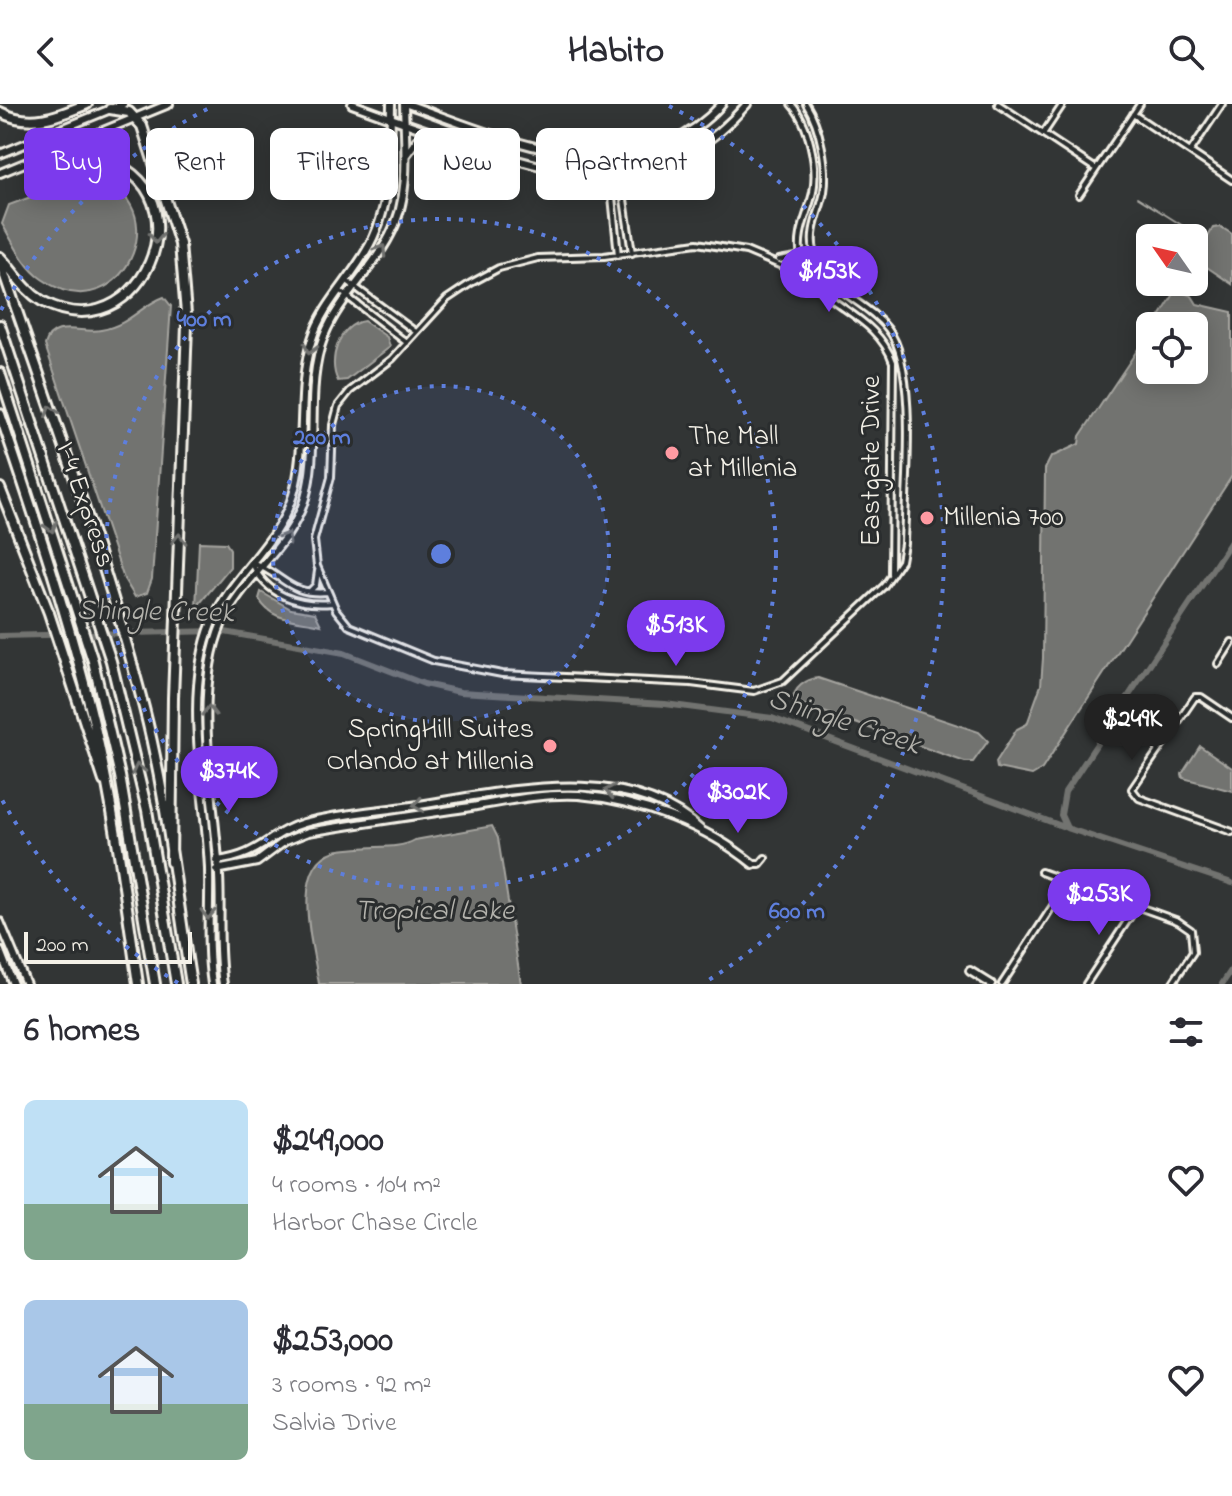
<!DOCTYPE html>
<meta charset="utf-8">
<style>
body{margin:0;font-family:"Indie Flower",sans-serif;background:#f7f7f7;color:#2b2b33;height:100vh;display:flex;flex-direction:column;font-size:30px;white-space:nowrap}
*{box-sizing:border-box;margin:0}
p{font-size:26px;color:#7c7c81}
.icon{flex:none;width:44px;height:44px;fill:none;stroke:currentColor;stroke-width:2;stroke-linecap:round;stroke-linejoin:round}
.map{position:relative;height:880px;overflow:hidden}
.side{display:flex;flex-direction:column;background:#fff;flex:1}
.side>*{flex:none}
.top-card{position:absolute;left:24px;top:24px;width:800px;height:72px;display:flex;gap:16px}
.needle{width:52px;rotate:304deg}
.controls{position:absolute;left:1136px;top:120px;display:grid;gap:16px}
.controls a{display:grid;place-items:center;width:72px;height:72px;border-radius:12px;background:#fff;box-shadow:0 4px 20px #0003;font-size:40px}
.scale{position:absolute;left:24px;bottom:20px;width:168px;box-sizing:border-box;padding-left:8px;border:4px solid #f4f1e8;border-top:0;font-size:22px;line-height:28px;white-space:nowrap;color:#f4f1e8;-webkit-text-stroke:6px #2a2d2e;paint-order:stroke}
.price{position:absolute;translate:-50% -68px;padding:0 18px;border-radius:28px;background:#7c3aed;color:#fff;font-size:26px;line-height:52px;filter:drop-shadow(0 2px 4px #0008)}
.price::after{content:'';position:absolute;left:50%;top:48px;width:24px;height:18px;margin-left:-12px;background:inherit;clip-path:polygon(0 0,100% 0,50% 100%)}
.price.current{background:#222;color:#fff}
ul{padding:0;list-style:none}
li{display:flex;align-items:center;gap:24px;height:200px;padding:0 24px}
li span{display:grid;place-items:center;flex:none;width:224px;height:160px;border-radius:12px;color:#555}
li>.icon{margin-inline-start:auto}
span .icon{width:96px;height:96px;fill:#fffc;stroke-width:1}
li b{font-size:34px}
h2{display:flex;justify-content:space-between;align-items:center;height:96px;padding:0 24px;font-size:34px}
.tag{padding:0 28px;border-radius:12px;background:#fff;box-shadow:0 4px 20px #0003;font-size:28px;line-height:72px}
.tag.current{background:#7c3aed;color:#fff}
header{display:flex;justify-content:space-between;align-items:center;height:104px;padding:0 24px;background:#fff;font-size:36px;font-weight:700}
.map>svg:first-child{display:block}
.water{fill:#727370;stroke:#a6a5a0;stroke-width:2}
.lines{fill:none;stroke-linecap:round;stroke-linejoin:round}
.stream{stroke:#a6a5a0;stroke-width:2}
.canal{stroke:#727370;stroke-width:6}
.minor-casing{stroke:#f4f1e8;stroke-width:10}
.tertiary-casing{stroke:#f4f1e8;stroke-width:12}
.secondary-casing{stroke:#f4f1e8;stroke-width:12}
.motorway-casing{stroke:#f4f1e8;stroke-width:14}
.minor{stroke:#2a2d2e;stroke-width:4}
.tertiary{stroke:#2a2d2e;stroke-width:6}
.secondary{stroke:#2a2d2e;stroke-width:6}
.motorway{stroke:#2a2d2e;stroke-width:8}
.oneway{stroke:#71726f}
.ring{fill:none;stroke:#5e7fdd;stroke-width:4;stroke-dasharray:4 8}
.poi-dot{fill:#ff9aa2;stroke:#2a2d2e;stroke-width:3}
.labels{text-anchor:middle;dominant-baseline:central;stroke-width:6;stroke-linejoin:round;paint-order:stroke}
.poi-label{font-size:28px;fill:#f4f1e8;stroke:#2a2d2e;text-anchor:start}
.street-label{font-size:28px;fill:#f4f1e8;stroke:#2a2d2e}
.water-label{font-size:30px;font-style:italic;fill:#b3b2ac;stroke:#2a2d2e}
.centre{fill:#5e7fdd;stroke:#2a2d2e;stroke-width:4}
.ring-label{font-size:24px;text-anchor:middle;font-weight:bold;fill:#5e7fdd;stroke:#2a2d2e;stroke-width:6;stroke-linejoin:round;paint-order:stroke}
</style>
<header><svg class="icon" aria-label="back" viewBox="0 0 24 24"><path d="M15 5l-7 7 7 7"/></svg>Habito<svg class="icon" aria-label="search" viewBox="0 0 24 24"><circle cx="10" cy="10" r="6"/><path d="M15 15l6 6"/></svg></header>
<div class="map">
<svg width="1232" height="880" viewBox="0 0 1232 880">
<rect width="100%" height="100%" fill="#323535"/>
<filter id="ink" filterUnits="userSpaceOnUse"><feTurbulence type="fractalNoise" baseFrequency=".0125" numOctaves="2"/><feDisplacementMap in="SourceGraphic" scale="16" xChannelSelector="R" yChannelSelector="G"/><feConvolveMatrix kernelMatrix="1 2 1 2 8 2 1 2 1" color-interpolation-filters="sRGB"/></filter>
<g filter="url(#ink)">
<path class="water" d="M79 75C187 79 127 236 42 175 24 163 13 138 2 120L9 101Z
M1221 123 1232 130V180L1195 155 1213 124Z
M1181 188 1192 192 1197 200 1232 208V372L1042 665 1032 671 997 664 996 658 1017 625 1027 620 1041 581 1043 554 1045 365 1051 353 1079 340 1080 332 1150 227V266H1194V222H1154L1174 190Z
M164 193 171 202 152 475 147 489 135 493 124 475 45 241C52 215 82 230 101 226 130 221 141 201 164 193Z
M364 217 387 233 390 243 347 276 338 277C327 257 339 220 364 217Z
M199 438 226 439 230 445V463L196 504Z
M261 488 291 505 315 509 321 521C299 515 272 519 259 495Z
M818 574 979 628 988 637 973 658H965L793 597C793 584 806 575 818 574Z
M1200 642 1232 664V687L1183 674 1182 670Z
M492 722 498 734 521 880H319C314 846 288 762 335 747 342 745 352 745 360 744 378 742 399 745 415 736Z"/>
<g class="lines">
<path class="stream" d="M1137 93 1204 135"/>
<path class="canal" d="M0 532 219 527 344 549 424 580 460 588 665 600 772 614 1067 724 1232 779
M1067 724 1061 711 1065 688 1232 436
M1222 880 1232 865"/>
<g class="minor-casing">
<path id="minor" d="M791 0C809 19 818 62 813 88 808 111 796 129 801 154 812 202 875 206 893 258L891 470
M806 0C820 22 828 63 824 88 820 108 809 126 814 147 822 186 866 196 888 225 919 265 905 386 904 440L901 457 884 482 783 577 754 587 691 579 502 570 434 557 349 522 336 506 317 462 314 436 331 373 333 321 338 302 350 287 392 255 447 195 471 179 499 164 538 154 604 152 697 139 746 147 810 174
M998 0 1096 65
M1133 10 1232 76
M1043 30 1063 0
M1190 48 1222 0
M618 52 610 73 618 151
M618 55 632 149
M1079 91 1140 0
M779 156 813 150
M347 177 416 228
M339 186 407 239
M252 459C266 492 299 502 332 499
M252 459C284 470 288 492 328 488
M310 487 316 481 318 467
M1218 560 1232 538
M1232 614 1201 593H1195L1132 685 1139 694 1232 728
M753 760H760L765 754
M1041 768 1178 817 1191 826 1193 848 1172 880
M1002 880 1069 777
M1086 880 1137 802"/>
</g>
<g class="tertiary-casing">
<path id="tertiary" d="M406 51 417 36 432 29
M216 757C261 752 269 729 304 719 341 709 382 707 419 701 507 687 630 657 702 727
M216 766 257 758 285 737 308 728C362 719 417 711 471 703 506 697 543 689 579 691 639 696 707 722 753 760
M0 818 26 880
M0 847 13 880
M970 867 991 880
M212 880C206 841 210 804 209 765 206 689 182 590 212 518 232 471 278 441 293 391 308 341 296 285 312 235 322 202 349 177 366 147 393 103 390 50 391 0
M223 880C217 843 221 808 219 771 215 695 191 591 222 519 243 472 290 445 305 394 320 342 304 284 324 232 339 194 372 167 390 131 411 93 405 42 404 0"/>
</g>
<g class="secondary-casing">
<path id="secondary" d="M352 0C398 17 444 33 491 48 593 81 670 88 747 0
M407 0C507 35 634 97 722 0
M0 50 123 0
M0 69 169 0"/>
</g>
<g class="motorway-casing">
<path id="motorway" d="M110 5 129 8 142 22 180 140 187 221 173 594 171 758
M0 8C31 24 58 12 87 0
M0 153C14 168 24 186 42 197 153 259 231 38 47 50
M0 158C51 306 105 453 144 604 167 694 176 788 191 880
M0 221 111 557 147 706 176 880
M0 269 93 557 120 672 155 880
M0 310C34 411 68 511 93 615 114 702 125 791 138 880
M0 384 49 509 104 677"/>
</g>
<use href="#minor" class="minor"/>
<use href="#tertiary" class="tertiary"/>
<use href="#secondary" class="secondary"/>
<use href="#motorway" class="motorway"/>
</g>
<defs><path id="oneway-chevron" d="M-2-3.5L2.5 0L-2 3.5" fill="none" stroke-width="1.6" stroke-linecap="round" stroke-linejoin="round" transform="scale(2)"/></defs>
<g class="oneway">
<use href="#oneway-chevron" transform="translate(156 134) rotate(93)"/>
<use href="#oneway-chevron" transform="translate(381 146) rotate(-57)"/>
<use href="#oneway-chevron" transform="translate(310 245) rotate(104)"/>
<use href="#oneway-chevron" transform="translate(51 307) rotate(-109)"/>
<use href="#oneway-chevron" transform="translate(51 423) rotate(72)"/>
<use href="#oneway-chevron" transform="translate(286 433) rotate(-58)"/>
<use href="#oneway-chevron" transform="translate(179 435) rotate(-88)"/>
<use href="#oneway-chevron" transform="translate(209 607) rotate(-90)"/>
<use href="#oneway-chevron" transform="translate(138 665) rotate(-103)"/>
<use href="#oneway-chevron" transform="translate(610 687) rotate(-170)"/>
<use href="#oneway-chevron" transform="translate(418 701) rotate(171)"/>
<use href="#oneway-chevron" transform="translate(208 810) rotate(91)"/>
</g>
</g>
<circle cx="441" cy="450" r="168" fill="#5e7fdd" fill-opacity=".12"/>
<g class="ring">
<circle cx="441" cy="450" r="168"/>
<circle cx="441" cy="450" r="335"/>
<path d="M178 879A503 503 0 0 1 1 694M1 206A503 503 0 0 1 213 2M669 2A503 503 0 0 1 704 879"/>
</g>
<g class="poi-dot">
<circle cx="672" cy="349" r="8"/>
<circle cx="927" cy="414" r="8"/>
<circle cx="550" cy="642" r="8"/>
</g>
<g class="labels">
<g class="poi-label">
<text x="688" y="333">The Mall<tspan x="688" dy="32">at Millenia</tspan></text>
<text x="943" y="414">Millenia 700</text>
<text x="534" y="626" text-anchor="end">SpringHill Suites<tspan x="534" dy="32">Orlando at Millenia</tspan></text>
</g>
<g class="street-label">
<text transform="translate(872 357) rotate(-90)">Eastgate Drive</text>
<text transform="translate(84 401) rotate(71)">I-4 Express</text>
</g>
<g class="water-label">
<text transform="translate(155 509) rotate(1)">Shingle Creek</text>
<text transform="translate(844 619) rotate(18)">Shingle Creek</text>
<text x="434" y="808">Tropical Lake</text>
</g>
</g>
<circle cx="441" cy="450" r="12" class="centre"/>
<g class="ring-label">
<text x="204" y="222">400 m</text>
<text x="322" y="340">200 m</text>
<text x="797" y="814">600 m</text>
</g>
</svg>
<div class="controls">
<a><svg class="needle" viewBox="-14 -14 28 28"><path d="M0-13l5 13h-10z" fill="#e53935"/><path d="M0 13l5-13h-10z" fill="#7c7c81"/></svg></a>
<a><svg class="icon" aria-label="locate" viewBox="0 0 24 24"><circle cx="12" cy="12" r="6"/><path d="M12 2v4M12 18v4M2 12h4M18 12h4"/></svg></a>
</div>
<div class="scale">200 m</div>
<b class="price" style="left:829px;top:210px">$153K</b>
<b class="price" style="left:676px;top:564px">$513K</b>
<b class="price current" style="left:1132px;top:658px">$249K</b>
<b class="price" style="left:229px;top:710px">$374K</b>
<b class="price" style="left:738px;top:731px">$302K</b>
<b class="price" style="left:1099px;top:833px">$253K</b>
<div class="top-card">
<a class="tag current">Buy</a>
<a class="tag">Rent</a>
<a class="tag">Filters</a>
<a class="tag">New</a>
<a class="tag">Apartment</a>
</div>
</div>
<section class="side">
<h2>6 homes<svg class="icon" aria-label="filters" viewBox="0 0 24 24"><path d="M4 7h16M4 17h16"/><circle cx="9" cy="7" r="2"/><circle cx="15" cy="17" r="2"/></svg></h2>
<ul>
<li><span style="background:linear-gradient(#bfe0f5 65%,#7fa58c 0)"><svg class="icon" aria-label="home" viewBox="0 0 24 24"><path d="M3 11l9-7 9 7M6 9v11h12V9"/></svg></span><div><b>$249,000</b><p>4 rooms · 104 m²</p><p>Harbor Chase Circle</p></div><svg class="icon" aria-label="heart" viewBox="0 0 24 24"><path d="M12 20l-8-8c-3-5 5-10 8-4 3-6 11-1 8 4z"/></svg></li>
<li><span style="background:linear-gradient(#a9c7e8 65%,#7fa58c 0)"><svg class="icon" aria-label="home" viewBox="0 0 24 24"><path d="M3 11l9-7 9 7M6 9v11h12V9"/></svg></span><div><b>$253,000</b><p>3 rooms · 92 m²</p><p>Salvia Drive</p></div><svg class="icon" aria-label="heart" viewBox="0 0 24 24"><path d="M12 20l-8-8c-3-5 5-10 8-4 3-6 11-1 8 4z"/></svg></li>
</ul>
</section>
